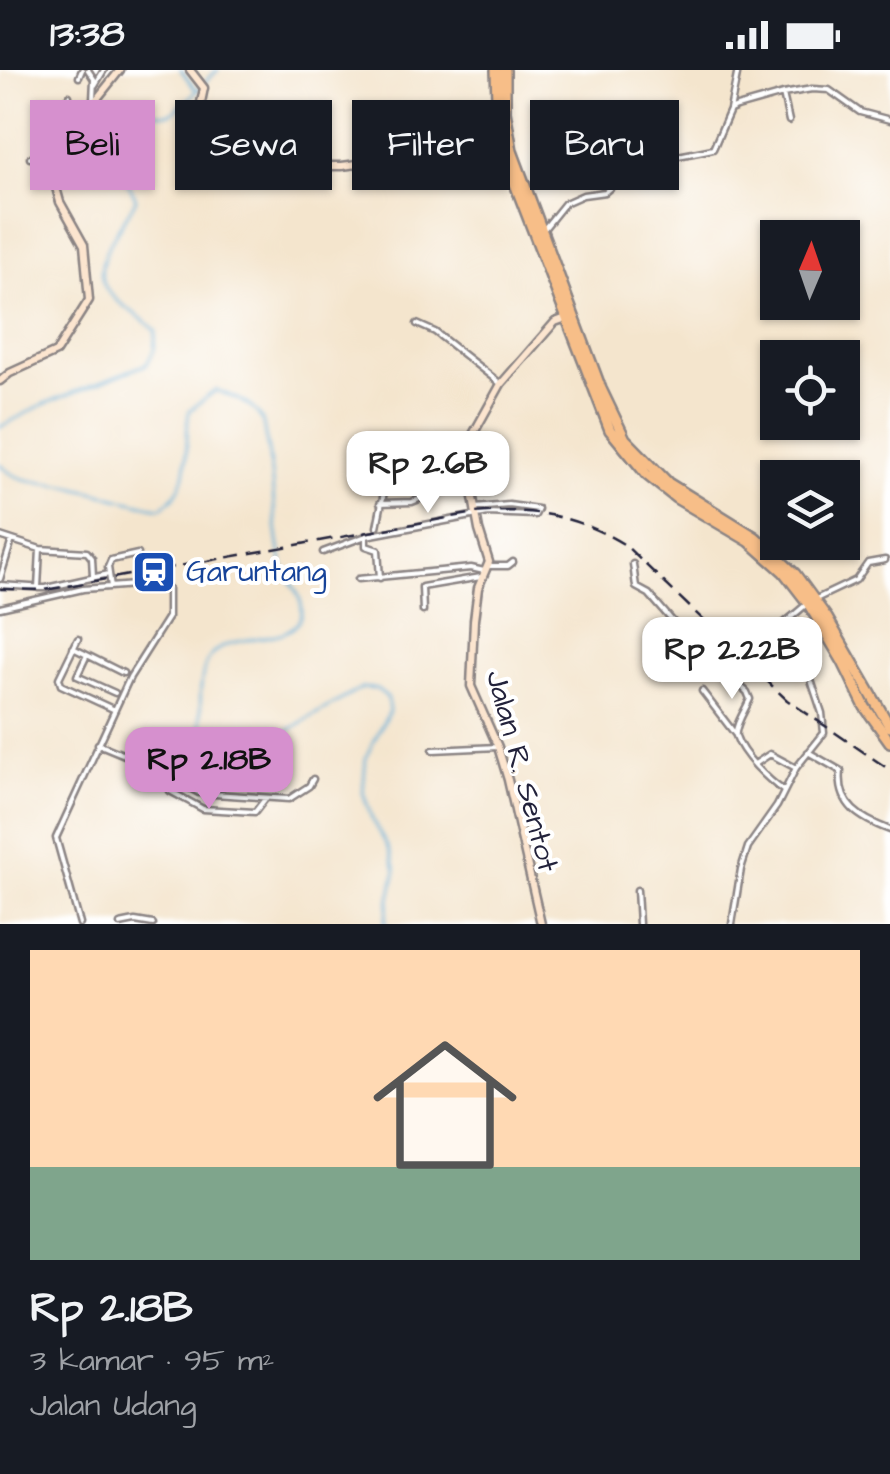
<!DOCTYPE html>
<html lang="id">
<meta charset="utf-8">
<style>
body{margin:0;font-family:"Architects Daughter",sans-serif;background:#242831;color:#f1f3f6;height:100vh;display:flex;flex-direction:column;font-size:38px;white-space:nowrap}
*{box-sizing:border-box;margin:0}
p{font-size:32px;color:#9ea1a6}
.icon{flex:none;width:55px;height:55px;fill:none;stroke:currentColor;stroke-width:2;stroke-linecap:round;stroke-linejoin:round}
.map{position:relative;height:854px;overflow:hidden}
.side{display:flex;flex-direction:column;background:#171b24;flex:1}
.side>*{flex:none}
.top-card{position:absolute;left:30px;top:30px;width:830px;height:90px;display:flex;gap:20px}
.needle{width:65px;rotate:2deg}
.controls{position:absolute;left:760px;top:150px;display:grid;gap:20px}
.controls a{display:grid;place-items:center;width:100px;height:100px;border-radius:0px;background:#171b24;box-shadow:0 2px 8px #0004;font-size:50px}
.price{position:absolute;translate:-50% -85px;padding:0 22px;border-radius:20px;background:#fff;color:#222;font-size:32px;line-height:65px;filter:drop-shadow(0 2px 5px #0008)}
.price::after{content:'';position:absolute;left:50%;top:60px;width:30px;height:22px;margin-left:-15px;background:inherit;clip-path:polygon(0 0,100% 0,50% 100%)}
.price.selected{background:#d690ce;color:#111}
ul{padding:0;list-style:none}
li{display:grid;align-content:center;gap:20px;height:530px;padding:0 30px}
li+li{border-top:2px solid #363941}
li span{display:grid;place-items:center;height:310px;border-radius:0px;color:#555}
li>.icon{margin-inline-start:auto}
span .icon{width:180px;height:180px;fill:#fffc;stroke-width:1}
li b{font-size:42px}
.chip{padding:0 35px;border-radius:0px;background:#171b24;box-shadow:0 2px 8px #0004;font-size:35px;line-height:90px}
.chip.selected{background:#d690ce;color:#111}
.status{display:flex;justify-content:space-between;align-items:center;height:70px;padding:0 50px;background:#171b24;direction:ltr}
.status svg{height:28px;fill:currentColor}
.map>svg:first-child{display:block}
.lines{fill:none;stroke-linecap:round;stroke-linejoin:round}
.stream{stroke:#5bacd6;stroke-width:2.5}
.street-casing{stroke:#8b8484;stroke-width:9}
.secondary-casing{stroke:#8b8484;stroke-width:11}
.highway-casing{stroke:#8b8484;stroke-width:14}
.street{stroke:#fff;stroke-width:4}
.secondary{stroke:#fce5cf;stroke-width:6}
.highway{stroke:#f7be88;stroke-width:9}
.rail{stroke:#22223b;stroke-width:2.5;stroke-dasharray:15 8;stroke-linecap:butt}
.labels{text-anchor:middle;dominant-baseline:central;stroke-width:8;stroke-linejoin:round;paint-order:stroke}
.transit-label{font-size:30px;fill:#164399;stroke:#fff;text-anchor:start}
.street-label{font-size:30px;fill:#22223b;stroke:#fff}
</style>
<div class="status"><b>13:38</b><svg viewBox="0 0 49 12"><path d="M0 12V9h3v3zM5 12V6h3v6zM10 12V3h3v9zM15 12V0h3v12zM26 1h20v11H26zM47 4h2v5h-2z"/></svg></div>
<div class="map">
<svg width="890" height="854" viewBox="0 0 890 854">
<rect width="100%" height="100%" fill="#fff"/>
<filter id="ink" filterUnits="userSpaceOnUse"><feTurbulence type="fractalNoise" baseFrequency=".01" numOctaves="2"/><feDisplacementMap in="SourceGraphic" scale="20" xChannelSelector="R" yChannelSelector="G"/><feConvolveMatrix kernelMatrix="1 2 1 2 8 2 1 2 1" color-interpolation-filters="sRGB"/></filter>
<filter id="wash" filterUnits="userSpaceOnUse"><feTurbulence type="fractalNoise" baseFrequency=".0048" numOctaves="4" result="noise"/><feDisplacementMap in="SourceGraphic" scale="40" xChannelSelector="R" yChannelSelector="G"/><feGaussianBlur stdDeviation="2.25" result="paint"/><feColorMatrix in="noise" values="0 0 0 0 0 0 0 0 0 0 0 0 0 0 0 0 0 1.4 0 .05"/><feComposite in="paint" operator="in"/></filter>
<g filter="url(#wash)">
<rect width="100%" height="100%" fill="#f4e5cd"/>
<g class="lines">
<path class="stream" d="M181 0 195 19
M0 357 44 334 147 294 154 280 156 261C142 246 120 237 108 221 86 193 125 154 136 129 129 111 122 108 114 95 106 80 112 61 115 46L125 37C138 38 154 44 167 44 180 43 205 10 218 0
M0 394C17 414 43 411 67 416 99 422 129 433 161 438 196 414 183 378 189 341L216 320C230 326 252 333 261 348 264 353 264 364 266 370 275 410 272 452 282 491 286 508 307 530 301 547 290 578 226 558 208 590 197 611 201 642 201 665 202 682 210 713 235 702 246 698 255 684 264 677 294 654 330 637 362 618L377 619 387 627 389 641 366 687 363 722 372 749 390 781 396 800 385 852 387 854"/>
</g>
</g>
<g filter="url(#ink)">
<g class="lines">
<g class="street-casing">
<path id="street" d="M88 0 94 9 93 30
M79 7 82 0
M95 15 104 0
M783 24 789 51
M69 26V36L88 45
M730 40 738 0
M85 57 97 60 102 50
M30 88 44 87 62 98
M68 89 77 94 80 90 92 92
M544 159 565 133 583 125 605 122 638 94 713 79 730 40 737 37 783 24 812 19 829 20 860 42 890 50
M417 254 435 262 501 314
M356 380 358 407 385 412
M380 433 412 432 444 419 472 417
M377 457 386 412 466 394
M0 466 40 479 38 518
M366 466V476L378 480 380 508
M40 479 87 482 92 488 93 506
M323 482 366 466 488 443 535 445 538 439 509 435 475 438
M633 494 636 517 649 524 681 561 747 622 750 629C746 639 734 656 736 666 742 685 768 710 784 721
M490 496H508L513 492
M0 509 12 470
M358 509 471 498 484 501
M0 515 46 518 109 504
M111 517 108 497 111 490 138 484
M816 529 856 510 868 493 885 490
M0 538 83 519 162 513 168 518V547L130 607 56 768 80 854
M423 541 422 517 481 507
M78 569 59 608 61 615 115 640
M73 578 123 603
M87 585 77 606 115 623
M702 621 735 664
M98 674 144 693 199 723 289 729 309 716 313 709
M433 680 498 677
M808 682 841 701C837 736 861 749 890 760
M755 694 770 684 796 698
M174 709 170 721 203 739 255 742 265 729
M637 820 639 854
M120 854 135 851 153 854
M732 854 741 799 748 777 777 736 796 698 824 663 822 643 810 607 762 572 808 533"/>
</g>
<g class="secondary-casing">
<path id="secondary" d="M190 0 204 18 191 81 192 98 198 100 256 96H342L410 87 501 69
M0 311 10 303 56 282 89 230 84 175 60 132 55 114 58 103 80 73 92 35 120 0
M541 854 508 710 498 677 471 616 474 550 478 518 489 492 479 460 466 390 471 368 501 314 555 252 569 247"/>
</g>
<g class="highway-casing">
<path id="highway" d="M496 0 498 58 512 106 610 360 647 405 676 428 749 471 784 502 808 533 843 592 865 637 890 672
M505 0V41L512 81 601 319 625 369 668 413 755 467 795 504 827 548 890 657"/>
</g>
<use href="#street" class="street"/>
<use href="#secondary" class="secondary"/>
<use href="#highway" class="highway"/>
<path class="rail" d="M0 519 45 520 475 443C531 437 578 446 625 475L787 630 890 700"/>
</g>
</g>
<defs>
<g id="station-square" transform="scale(2.25)"><rect x="-9" y="-9" width="18" height="18" rx="4" fill="#1a4fb4" stroke="#fff"/><path d="M-3-6H3Q5-6 5-4V2Q5 4 3 4L4.5 6H3L1.5 4h-3L-3 6H-4.5L-3 4Q-5 4-5 2V-4Q-5-6-3-6ZM-3.5-4v3h7v-3ZM-3.5 1v1.5H-2V1ZM2 1v1.5H3.5V1Z" fill="#fff"/></g>
</defs>
<g fill-rule="evenodd">
<use href="#station-square" x="154" y="502"/>
</g>
<g class="labels">
<g class="transit-label">
<text x="186" y="502">Garuntang</text>
</g>
<g class="street-label">
<text transform="translate(522 701) rotate(75)">Jalan R. Sentot</text>
</g>
</g>
</svg>
<div class="controls">
<a><svg class="needle" viewBox="-14 -14 28 28"><path d="M0-13l5 13h-10z" fill="#e53935"/><path d="M0 13l5-13h-10z" fill="#9ea1a6"/></svg></a>
<a><svg class="icon" aria-label="locate" viewBox="0 0 24 24"><circle cx="12" cy="12" r="6"/><path d="M12 2v4M12 18v4M2 12h4M18 12h4"/></svg></a>
<a><svg class="icon" aria-label="layers" viewBox="0 0 24 24"><path d="M12 4l9 5-9 5-9-5zM3 14l9 5 9-5"/></svg></a>
</div>
<b class="price" style="left:428px;top:446px">Rp 2.6B</b>
<b class="price" style="left:732px;top:632px">Rp 2.22B</b>
<b class="price selected" style="left:209px;top:742px">Rp 2.18B</b>
<div class="top-card">
<a class="chip selected">Beli</a>
<a class="chip">Sewa</a>
<a class="chip">Filter</a>
<a class="chip">Baru</a>
</div>
</div>
<section class="side">
<ul>
<li><span style="background:linear-gradient(#ffd9b3 70%,#7fa58c 0)"><svg class="icon" aria-label="home" viewBox="0 0 24 24"><path d="M3 11l9-7 9 7M6 9v11h12V9"/></svg></span><div><b>Rp 2.18B</b><p>3 kamar · 95 m²</p><p>Jalan Udang</p></div></li>
</ul>
</section>
